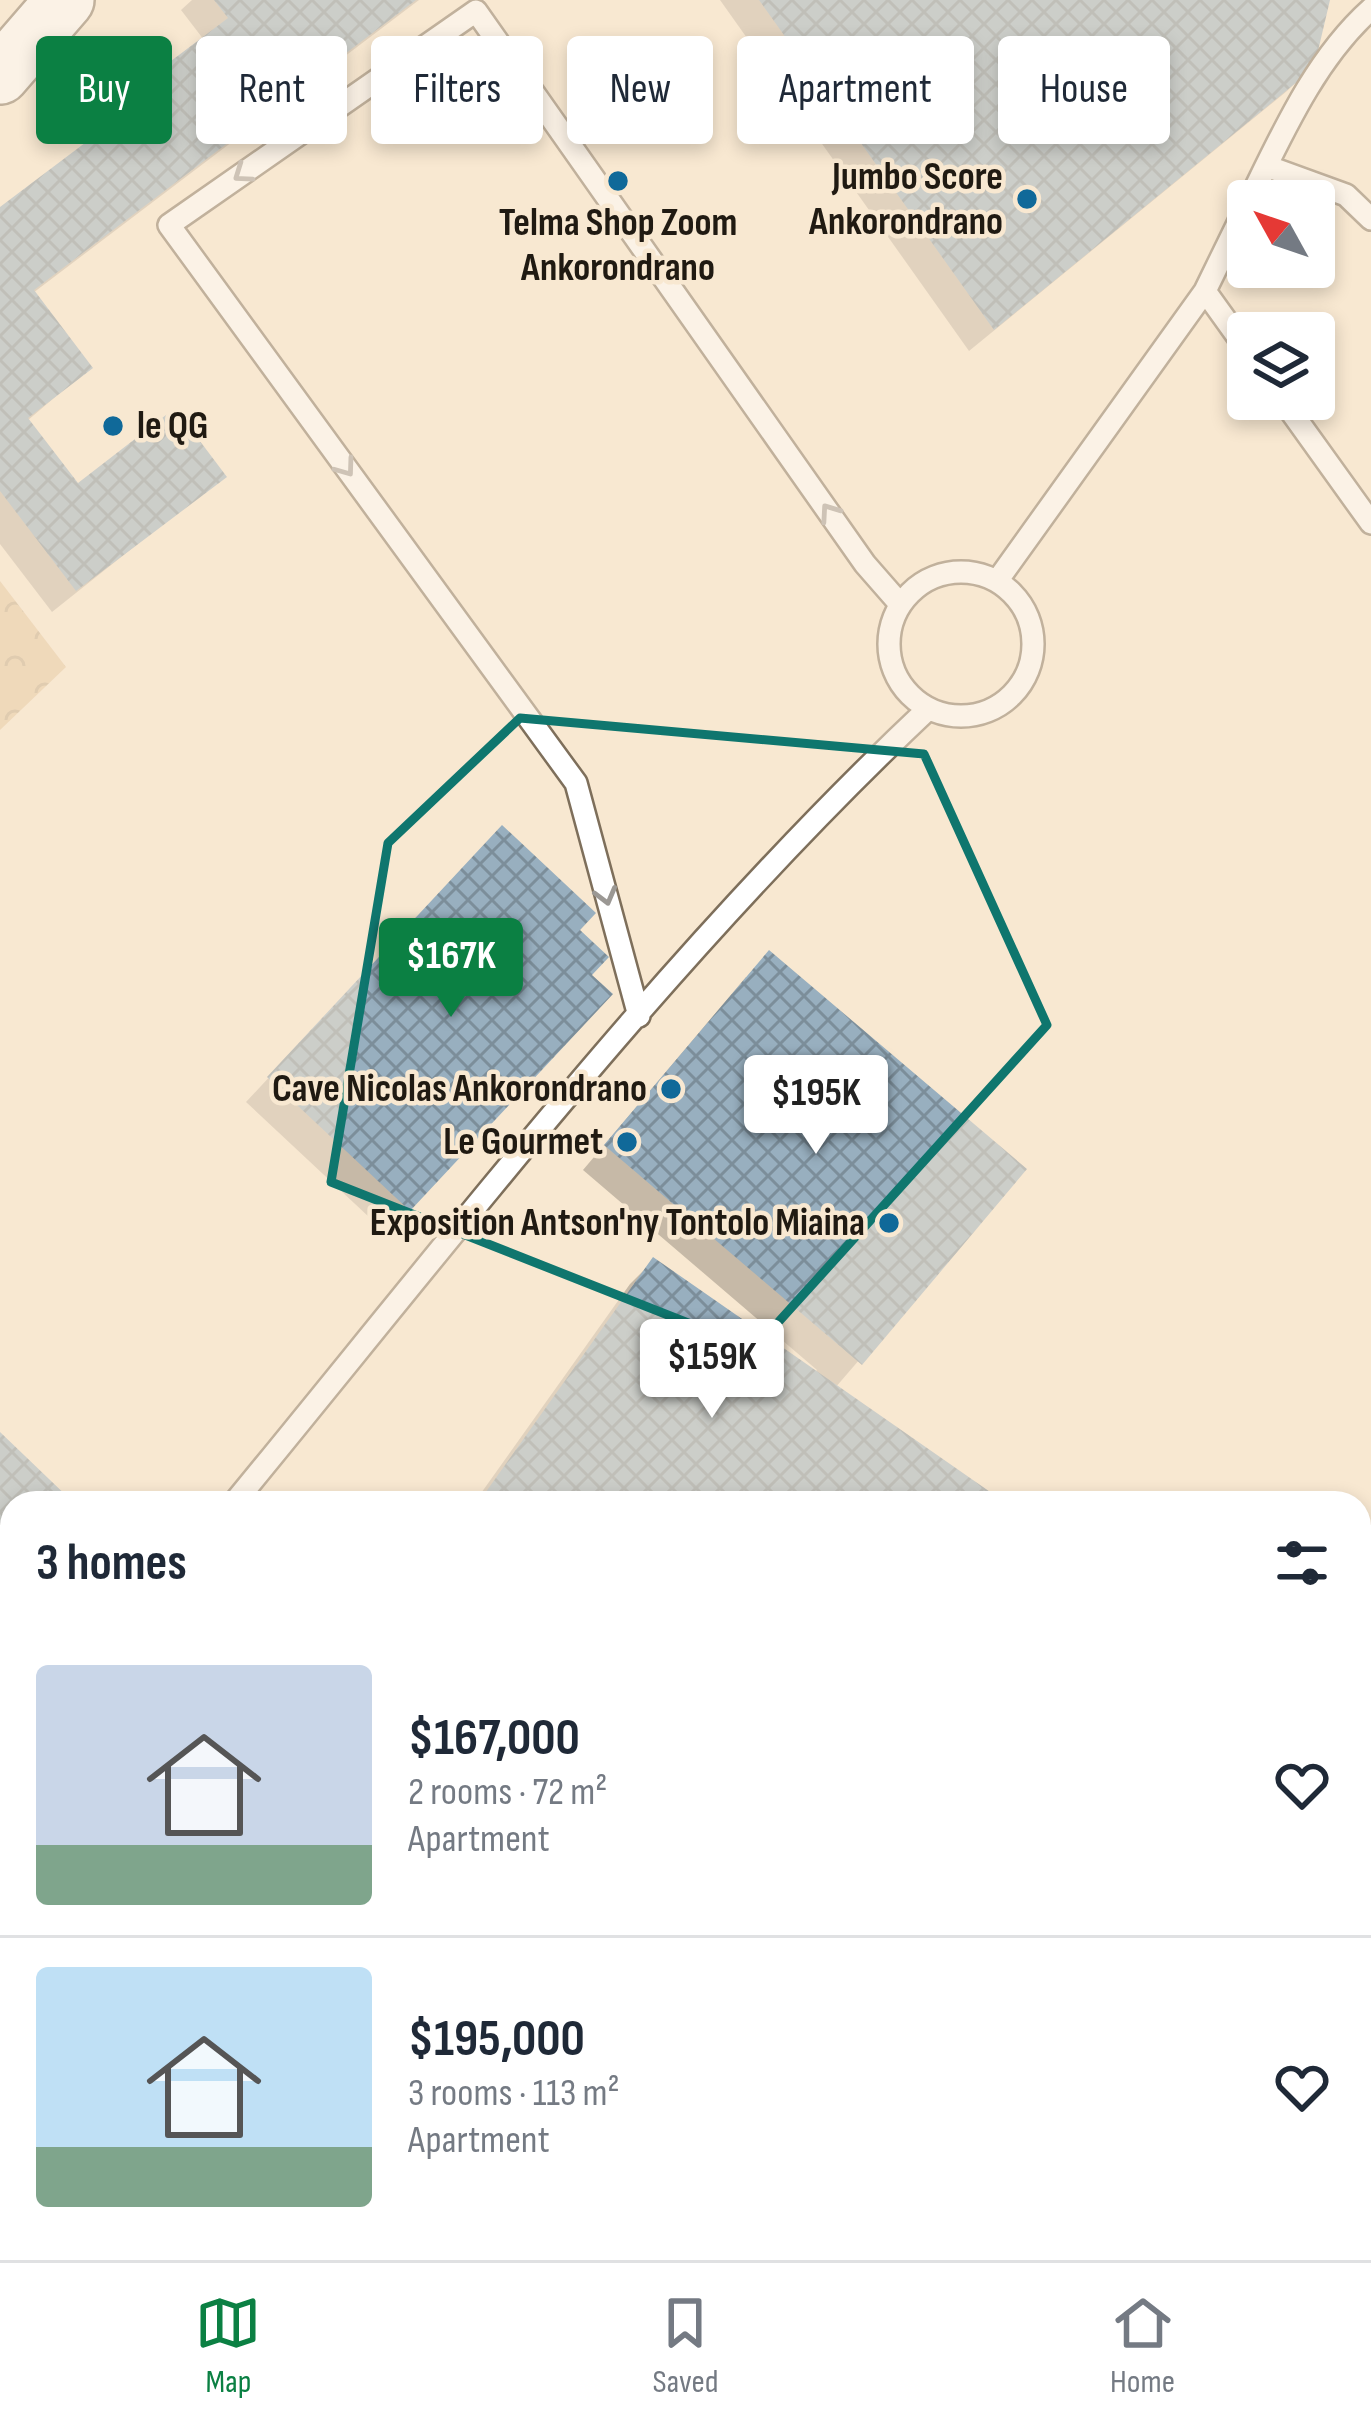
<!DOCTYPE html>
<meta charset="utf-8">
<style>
body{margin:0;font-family:"Sofia Sans Condensed",sans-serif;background:#f2f2f3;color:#1f2937;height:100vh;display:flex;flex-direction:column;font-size:45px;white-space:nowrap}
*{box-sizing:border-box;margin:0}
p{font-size:39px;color:#747a83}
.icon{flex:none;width:66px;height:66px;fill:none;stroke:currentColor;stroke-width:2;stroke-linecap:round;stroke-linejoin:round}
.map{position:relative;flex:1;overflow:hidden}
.side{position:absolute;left:0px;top:1491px;width:1371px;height:771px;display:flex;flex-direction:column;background:#fff;border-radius:36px 36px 0 0;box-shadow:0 6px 18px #0003}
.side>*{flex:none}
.hud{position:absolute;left:36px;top:36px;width:1299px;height:108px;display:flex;gap:24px}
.needle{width:78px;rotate:310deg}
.buttons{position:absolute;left:1227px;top:180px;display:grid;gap:24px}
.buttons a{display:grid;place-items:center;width:108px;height:108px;border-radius:12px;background:#fff;box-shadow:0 6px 18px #0003;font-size:60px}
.price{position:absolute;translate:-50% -102px;padding:0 27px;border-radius:12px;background:#fff;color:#222;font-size:39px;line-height:78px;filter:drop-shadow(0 3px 6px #0008)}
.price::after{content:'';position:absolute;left:50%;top:72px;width:36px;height:27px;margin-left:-18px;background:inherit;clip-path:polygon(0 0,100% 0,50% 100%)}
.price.on{background:#0b8043;color:#fff}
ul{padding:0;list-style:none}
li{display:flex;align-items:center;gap:36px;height:300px;padding:0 36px}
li+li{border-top:3px solid #e0e1e3}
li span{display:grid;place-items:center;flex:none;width:336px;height:240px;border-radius:12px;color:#555}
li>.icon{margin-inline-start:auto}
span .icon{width:144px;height:144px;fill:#fffc;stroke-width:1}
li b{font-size:51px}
h2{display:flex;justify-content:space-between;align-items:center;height:144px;padding:0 36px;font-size:51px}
.chip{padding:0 42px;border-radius:12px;background:#fff;box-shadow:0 6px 18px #0003;font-size:42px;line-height:108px}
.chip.on{background:#0b8043;color:#fff}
.tab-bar{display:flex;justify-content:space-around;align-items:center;height:168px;border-top:3px solid #e0e1e3;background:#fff;font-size:33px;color:#747a83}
.tab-bar a{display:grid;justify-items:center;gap:6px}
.tab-bar .on{color:#0b8043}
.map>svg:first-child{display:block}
.built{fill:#efdbbd}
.park{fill:url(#park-crowns)}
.shadow{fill:#0003}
.building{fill:url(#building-cross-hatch)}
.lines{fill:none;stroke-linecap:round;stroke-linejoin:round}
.lane-casing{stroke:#7e6f5b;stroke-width:26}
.secondary-casing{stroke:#7e6f5b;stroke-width:62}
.lane{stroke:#fff;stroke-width:21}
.secondary{stroke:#fff;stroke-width:57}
.oneway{stroke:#9b9894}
.marked{fill:none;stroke:#0f766e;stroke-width:9;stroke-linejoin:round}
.poi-dot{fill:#106999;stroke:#f8e8d1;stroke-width:4.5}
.labels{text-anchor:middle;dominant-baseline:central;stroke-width:9;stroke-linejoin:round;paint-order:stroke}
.poi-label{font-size:39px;font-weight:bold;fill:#201a12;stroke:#f8e8d1;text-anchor:end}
</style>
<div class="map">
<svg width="1371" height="2260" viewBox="0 0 1371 2260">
<defs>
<pattern id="park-crowns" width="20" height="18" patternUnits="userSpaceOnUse" patternTransform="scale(3)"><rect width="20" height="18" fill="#e4c79e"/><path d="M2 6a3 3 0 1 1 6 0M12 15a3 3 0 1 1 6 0" fill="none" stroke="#c3aa87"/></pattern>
<pattern id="building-cross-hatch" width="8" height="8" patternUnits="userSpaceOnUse" patternTransform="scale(3)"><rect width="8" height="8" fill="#98afbf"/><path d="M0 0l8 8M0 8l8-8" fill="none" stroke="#7c8e9a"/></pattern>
</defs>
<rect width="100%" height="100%" fill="#f8e8d1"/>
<path class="built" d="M347 2250H448L460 2259 339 2260Z"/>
<path class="park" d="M0 581 66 667 0 730Z"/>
<path class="shadow" d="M192 0H419L33 293 89 368 27 421 78 487 223 476 52 612 0 544V211L102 133 96 126 120 103 204 40 181 10Z
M720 0H1327L1311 67 1287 91 969 351Z
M479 852 576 930 588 975 608 994 385 1232 246 1102Z
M746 977 1023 1170 835 1388 1000 1503H474L630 1284 653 1261 814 1373 817 1370 583 1170Z
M0 1436 69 1503H12V1680L0 1692Z
M1371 2134V2260H1331L1323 2250H1359V2145Z"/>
<path class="building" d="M214 0H416L34 290 93 368 28 418 78 483 175 408 227 477 76 591 0 491V207L126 112 118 101 228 18Z
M759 0H1330L1314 68 994 330Z
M502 825 596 913 580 930 609 957 592 975 613 994 410 1211 267 1077Z
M769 950 1027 1169 862 1365 604 1145Z
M653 1257 1006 1503H478Z
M0 1432 74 1503H12V1629L0 1618Z
M1371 1622V1784L1359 1797V1635Z
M1371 2130V2256L1359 2242V2141Z
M972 2250H1184L1195 2260H963Z"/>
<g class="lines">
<g class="lane-casing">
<path id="lane" d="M1266 166 1346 195 1371 219
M1249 201C1282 134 1315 59 1371 9
M1205 291 1248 351
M1282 399 1371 523
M889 644a72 72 0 1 1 144 0a72 72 0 1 1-144 0Z
M997 581 1205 291 1248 203
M639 1016 576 783 169 225 476 11 865 564 900 604
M234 1503C456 1233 673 949 928 709
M0 1791 12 1777
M1359 1824 1371 1811
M0 1965 12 1944
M0 2048 12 2028
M888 2260 907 2250
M917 2260 927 2250"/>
</g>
<g class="secondary-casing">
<path id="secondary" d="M0 75 65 0
M0 1822 12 1829
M0 1880 12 1888
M541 2250 552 2260
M633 2250 648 2260"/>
</g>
<use href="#lane" class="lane"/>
<use href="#secondary" class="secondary"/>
</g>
<defs><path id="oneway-chevron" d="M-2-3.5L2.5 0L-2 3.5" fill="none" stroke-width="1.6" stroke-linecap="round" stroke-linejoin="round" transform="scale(3)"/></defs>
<g class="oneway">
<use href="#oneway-chevron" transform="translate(242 174) rotate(145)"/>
<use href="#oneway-chevron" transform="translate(346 468) rotate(54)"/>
<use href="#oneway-chevron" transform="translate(829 512) rotate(-125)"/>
<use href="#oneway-chevron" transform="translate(606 896) rotate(75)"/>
</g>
<path d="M0 0H1371V2260H0ZM520 718 924 754 1047 1025 754 1349 331 1182 388 843Z" fill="#f8e8d1" fill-opacity=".55" fill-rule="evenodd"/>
<path class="marked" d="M520 718 924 754 1047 1025 754 1349 331 1182 388 843Z"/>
<g class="poi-dot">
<circle cx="618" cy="181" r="12"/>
<circle cx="1027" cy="199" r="12"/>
<circle cx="113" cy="426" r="12"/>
<circle cx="671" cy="1089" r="12"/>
<circle cx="627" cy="1142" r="12"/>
<circle cx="889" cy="1223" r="12"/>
</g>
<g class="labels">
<g class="poi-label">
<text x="1003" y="177">Jumbo Score<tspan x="1003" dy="45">Ankorondrano</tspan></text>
<text x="618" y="223" text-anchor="middle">Telma Shop Zoom<tspan x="618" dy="45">Ankorondrano</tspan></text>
<text x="137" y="426" text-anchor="start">le QG</text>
<text x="647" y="1089">Cave Nicolas Ankorondrano</text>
<text x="603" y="1142">Le Gourmet</text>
<text x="865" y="1223">Exposition Antson'ny Tontolo Miaina</text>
</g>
</g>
</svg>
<div class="buttons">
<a><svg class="needle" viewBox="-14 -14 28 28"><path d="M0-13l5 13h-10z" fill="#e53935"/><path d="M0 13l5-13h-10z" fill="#747a83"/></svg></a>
<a><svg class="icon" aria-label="layers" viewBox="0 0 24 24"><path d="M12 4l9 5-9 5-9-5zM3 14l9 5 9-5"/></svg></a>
</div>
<b class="price on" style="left:451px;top:1020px">$167K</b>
<b class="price" style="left:816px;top:1157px">$195K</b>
<b class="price" style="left:712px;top:1421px">$159K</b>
<div class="hud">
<a class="chip on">Buy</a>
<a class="chip">Rent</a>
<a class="chip">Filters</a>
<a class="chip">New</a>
<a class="chip">Apartment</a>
<a class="chip">House</a>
</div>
<section class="side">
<h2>3 homes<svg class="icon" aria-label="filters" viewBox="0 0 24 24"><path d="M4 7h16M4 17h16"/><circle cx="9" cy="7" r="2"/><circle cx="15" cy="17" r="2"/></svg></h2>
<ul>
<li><span style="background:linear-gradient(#c9d6e8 75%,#7fa58c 0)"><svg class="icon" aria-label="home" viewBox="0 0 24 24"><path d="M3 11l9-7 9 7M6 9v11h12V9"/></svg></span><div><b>$167,000</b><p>2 rooms · 72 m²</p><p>Apartment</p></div><svg class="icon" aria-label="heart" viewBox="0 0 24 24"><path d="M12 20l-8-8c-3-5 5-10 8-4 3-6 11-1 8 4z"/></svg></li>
<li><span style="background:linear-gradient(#bfe0f5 75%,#7fa58c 0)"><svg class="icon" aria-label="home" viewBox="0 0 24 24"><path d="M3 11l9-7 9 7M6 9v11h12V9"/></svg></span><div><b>$195,000</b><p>3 rooms · 113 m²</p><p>Apartment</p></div><svg class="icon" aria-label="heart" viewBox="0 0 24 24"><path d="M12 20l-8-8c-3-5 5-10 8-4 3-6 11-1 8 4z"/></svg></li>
</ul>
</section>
</div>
<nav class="tab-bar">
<a class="on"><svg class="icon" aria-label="map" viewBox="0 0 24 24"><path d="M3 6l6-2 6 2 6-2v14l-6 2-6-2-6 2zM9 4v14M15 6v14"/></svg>Map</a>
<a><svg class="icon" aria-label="saved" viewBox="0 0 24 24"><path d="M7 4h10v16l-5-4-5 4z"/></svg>Saved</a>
<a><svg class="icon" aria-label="home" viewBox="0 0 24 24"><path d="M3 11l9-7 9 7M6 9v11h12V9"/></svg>Home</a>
</nav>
